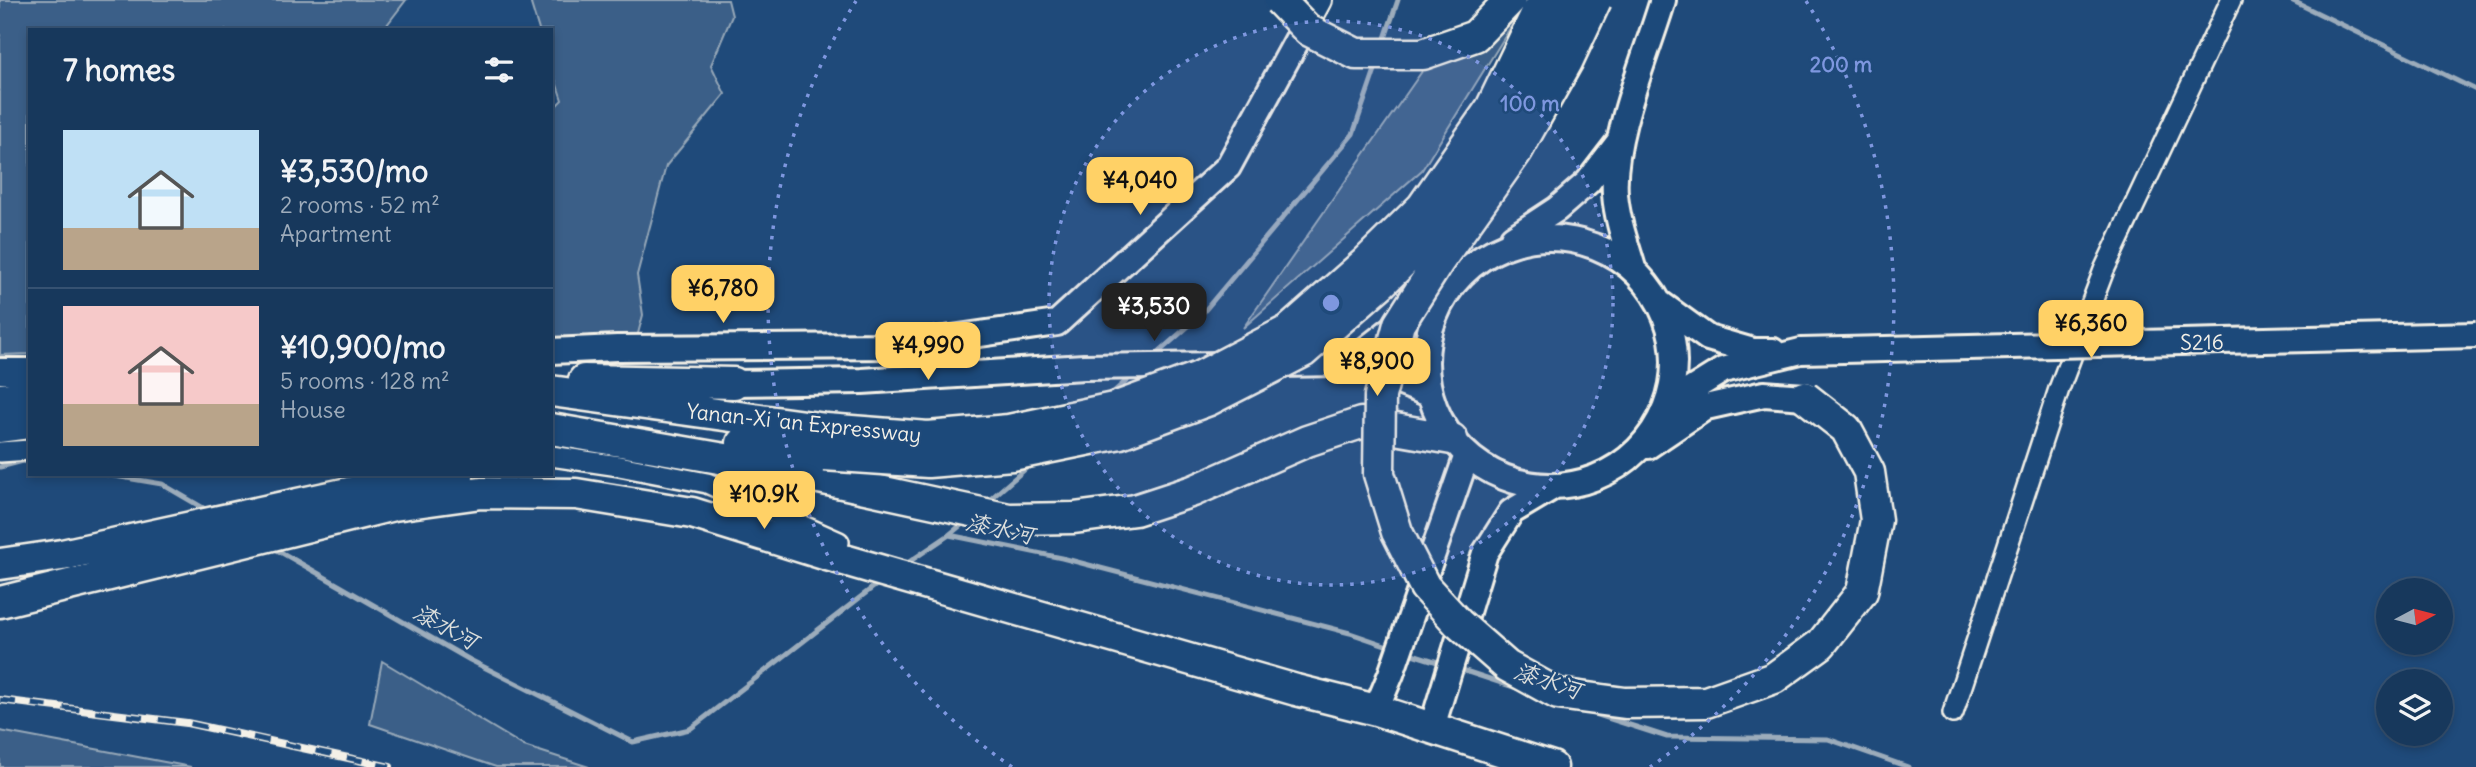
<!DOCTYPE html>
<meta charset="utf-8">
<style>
body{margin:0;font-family:Delius,"LXGW WenKai TC",sans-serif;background:#244365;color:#f1f3f6;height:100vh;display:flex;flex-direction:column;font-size:26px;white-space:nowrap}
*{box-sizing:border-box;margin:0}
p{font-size:23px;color:#9eacbb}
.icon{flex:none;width:38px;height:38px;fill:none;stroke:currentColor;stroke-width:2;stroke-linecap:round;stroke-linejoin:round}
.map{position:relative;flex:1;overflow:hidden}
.drawer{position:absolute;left:28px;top:28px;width:525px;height:448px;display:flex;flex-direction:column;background:#17385c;border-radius:0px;box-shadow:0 4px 10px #0003,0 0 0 2px #365272}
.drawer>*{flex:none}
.needle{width:46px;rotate:83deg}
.tools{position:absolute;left:2376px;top:578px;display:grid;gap:14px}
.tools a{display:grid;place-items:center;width:77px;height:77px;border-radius:50%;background:#17385c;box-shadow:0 4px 10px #0003,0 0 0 2px #365272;font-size:35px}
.price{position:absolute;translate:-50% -60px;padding:0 16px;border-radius:14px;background:#ffd166;color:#111;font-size:23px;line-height:46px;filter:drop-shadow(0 2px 4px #0008)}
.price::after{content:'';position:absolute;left:50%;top:42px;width:21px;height:16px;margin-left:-10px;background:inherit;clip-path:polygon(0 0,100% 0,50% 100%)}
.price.active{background:#222;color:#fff}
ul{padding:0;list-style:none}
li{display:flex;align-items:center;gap:21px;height:175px;padding:0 35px}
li+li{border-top:2px solid #365272}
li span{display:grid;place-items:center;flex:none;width:196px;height:140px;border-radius:0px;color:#555}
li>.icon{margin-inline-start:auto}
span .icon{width:84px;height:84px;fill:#fffc;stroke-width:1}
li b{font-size:30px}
h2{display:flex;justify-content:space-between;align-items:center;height:84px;padding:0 35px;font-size:30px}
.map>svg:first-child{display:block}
.green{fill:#3a5f88;stroke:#97a8b8;stroke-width:2}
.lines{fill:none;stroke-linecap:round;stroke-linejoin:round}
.stream{stroke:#9cacbb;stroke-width:5}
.minor-casing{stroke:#f4f1e8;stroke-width:24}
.major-casing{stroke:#f4f1e8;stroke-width:30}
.highway-casing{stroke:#f4f1e8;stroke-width:35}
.minor{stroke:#1f4a7a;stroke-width:19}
.major{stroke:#1f4a7a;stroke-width:24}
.highway{stroke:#1f4a7a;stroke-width:30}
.rail-casing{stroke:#f4f1e8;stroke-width:8}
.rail{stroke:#1f4a7a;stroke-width:5;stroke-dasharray:16;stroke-linecap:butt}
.major-bridge-casing{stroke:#f4f1e8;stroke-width:30;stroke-linecap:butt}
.highway-bridge-casing{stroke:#f4f1e8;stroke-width:35;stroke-linecap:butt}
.major-bridge{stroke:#1f4a7a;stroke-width:24}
.highway-bridge{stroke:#1f4a7a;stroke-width:30}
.ring{fill:none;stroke:#7e97df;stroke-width:3.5;stroke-dasharray:3.5 7}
.labels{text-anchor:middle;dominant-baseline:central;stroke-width:5;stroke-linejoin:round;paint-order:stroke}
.street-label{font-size:21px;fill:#f4f1e8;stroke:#1f4a7a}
.water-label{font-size:23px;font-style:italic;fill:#dee0dd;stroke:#1f4a7a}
.centre{fill:#7e97df;stroke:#1f4a7a;stroke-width:3.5}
.ring-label{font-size:21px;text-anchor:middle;font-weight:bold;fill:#7e97df;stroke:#1f4a7a;stroke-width:5;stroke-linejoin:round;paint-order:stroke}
</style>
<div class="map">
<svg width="2476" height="767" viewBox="0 0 2476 767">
<rect width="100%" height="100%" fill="#1f4a7a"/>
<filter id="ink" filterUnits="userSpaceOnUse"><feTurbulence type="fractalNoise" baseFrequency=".0143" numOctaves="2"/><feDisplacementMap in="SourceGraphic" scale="14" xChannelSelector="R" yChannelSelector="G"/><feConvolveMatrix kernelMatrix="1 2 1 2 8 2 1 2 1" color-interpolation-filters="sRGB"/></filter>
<g filter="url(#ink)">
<path class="green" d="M0 0H406L383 30H30V354L0 355Z
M533 0H728L732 16 711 65 725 94 666 166 637 275 643 315 636 341 551 342V111L562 100 551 67V30H539L531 4Z
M1527 1 1422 170 1243 328 1432 57Z
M382 661 524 746 589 767H496L370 724Z
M0 731 191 767H0Z"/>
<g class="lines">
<path class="stream" d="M2291 0 2476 90
M1383 44 1398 0
M1152 358 1201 315 1353 134 1377 64
M1108 397 1132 376
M0 467 23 461 30 462
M103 474 162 484 210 512
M986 503 1032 463
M949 535 1062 558 1350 633 1394 648
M270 546 470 660 633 742 690 729 880 582
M903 566 949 535 966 521
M1406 652 1444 664
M1456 668 1520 689
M1589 712 1667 737 1828 739 1908 767"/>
<g class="minor-casing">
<path id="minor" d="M0 452 30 450
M551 456 619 466 707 483 839 542
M1953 713 2059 389 2104 270 2231 0"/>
</g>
<g class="major-casing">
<path id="major" d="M1426 362a124 124 0 1 1 248 0a124 124 0 1 1-248 0Z
M1513 238 1557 209 1588 182 1618 143
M1633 268C1626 244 1617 220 1615 194 1611 136 1646 57 1663 0
M1661 304 1708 338 1753 351H1773
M551 351 617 348 896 346 1057 323 1228 167 1319 0
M1337 363 1364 351 1406 318
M1281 364 1337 363 1364 368 1429 394
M0 371H30
M734 383 862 381 1084 367 1220 365
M1665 418 1691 390 1723 370 1801 351
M1648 446 1706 407 1764 394 1805 397
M1376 710 1391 674 1467 455
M1432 727 1485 553 1511 512 1553 487"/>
</g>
<g class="highway-casing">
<path id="highway" d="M584 380 734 383
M551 391 826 429
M0 399 30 396
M0 427 30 423
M551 429 754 464 1009 519 1074 518 1135 510 1193 491 1307 441 1361 423 1452 439
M742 443 824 455
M0 564 62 555 390 484 458 477
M0 602 394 505 481 493 576 494 692 513 827 555 1296 690 1376 710 1552 767"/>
</g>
<use href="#minor" class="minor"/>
<use href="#major" class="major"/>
<use href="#highway" class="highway"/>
<g class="rail-casing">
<path id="rail" d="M0 700 187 723 390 767"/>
</g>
<use href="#rail" class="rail"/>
<g class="major-bridge-casing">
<path id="major-bridge" d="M1801 351 2476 335"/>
</g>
<g class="highway-bridge-casing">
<path id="highway-bridge" d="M1279 0 1308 30 1356 54H1423L1475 36 1510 0
M1596 0 1567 62 1517 151 1439 261 1399 324 1380 396 1379 474 1397 532 1425 587 1458 623 1507 666 1558 694 1625 703 1706 702 1774 678 1821 644 1862 592 1876 520 1869 472 1846 429 1805 397
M826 429 928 437 1009 430 1114 408 1199 377 1289 330 1365 263 1422 207 1491 108 1543 0
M824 455 928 462 1012 455 1120 433 1209 400 1303 352 1383 282 1440 225 1494 142 1572 0"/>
</g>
<use href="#major-bridge" class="major-bridge"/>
<use href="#highway-bridge" class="highway-bridge"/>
</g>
</g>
<circle cx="1331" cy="303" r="282" fill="#7e97df" fill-opacity=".12"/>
<g class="ring">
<circle cx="1331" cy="303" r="282"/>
<path d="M1012 767A563 563 0 0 1 856 1M1806 1A563 563 0 0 1 1650 767"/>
</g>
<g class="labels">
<g class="street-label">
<text transform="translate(2202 342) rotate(-1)">S216</text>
<text transform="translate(804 423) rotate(6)">Yanan-Xi 'an Expressway</text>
</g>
<g class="water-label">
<text transform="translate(1000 528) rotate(12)">漆水河</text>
<text transform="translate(446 626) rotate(29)">漆水河</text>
<text transform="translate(1548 680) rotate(18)">漆水河</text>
</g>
</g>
<circle cx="1331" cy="303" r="10" class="centre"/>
<g class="ring-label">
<text x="1841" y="72">200 m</text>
<text x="1530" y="111">100 m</text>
</g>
</svg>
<div class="tools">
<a><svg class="needle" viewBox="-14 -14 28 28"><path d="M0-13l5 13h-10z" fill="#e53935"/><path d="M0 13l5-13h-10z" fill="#9eacbb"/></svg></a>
<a><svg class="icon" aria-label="layers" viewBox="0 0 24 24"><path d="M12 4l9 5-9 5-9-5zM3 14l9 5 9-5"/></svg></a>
</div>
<b class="price" style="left:1140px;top:217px">¥4,040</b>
<b class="price" style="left:723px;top:325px">¥6,780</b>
<b class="price active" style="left:1154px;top:343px">¥3,530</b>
<b class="price" style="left:2091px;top:360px">¥6,360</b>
<b class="price" style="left:928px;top:382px">¥4,990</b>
<b class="price" style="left:1377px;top:398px">¥8,900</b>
<b class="price" style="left:764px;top:531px">¥10.9K</b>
<section class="drawer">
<h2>7 homes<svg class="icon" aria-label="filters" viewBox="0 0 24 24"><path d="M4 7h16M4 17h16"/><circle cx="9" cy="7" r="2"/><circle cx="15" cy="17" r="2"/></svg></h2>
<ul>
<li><span style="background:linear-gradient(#bfe0f5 70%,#b9a48a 0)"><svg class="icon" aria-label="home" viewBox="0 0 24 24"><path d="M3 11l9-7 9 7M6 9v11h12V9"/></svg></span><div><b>¥3,530/mo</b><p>2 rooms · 52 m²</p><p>Apartment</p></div></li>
<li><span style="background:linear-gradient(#f6c9c9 70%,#b9a48a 0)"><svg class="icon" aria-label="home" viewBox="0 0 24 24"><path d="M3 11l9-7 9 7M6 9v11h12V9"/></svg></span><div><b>¥10,900/mo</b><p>5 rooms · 128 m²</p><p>House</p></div></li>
</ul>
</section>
</div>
